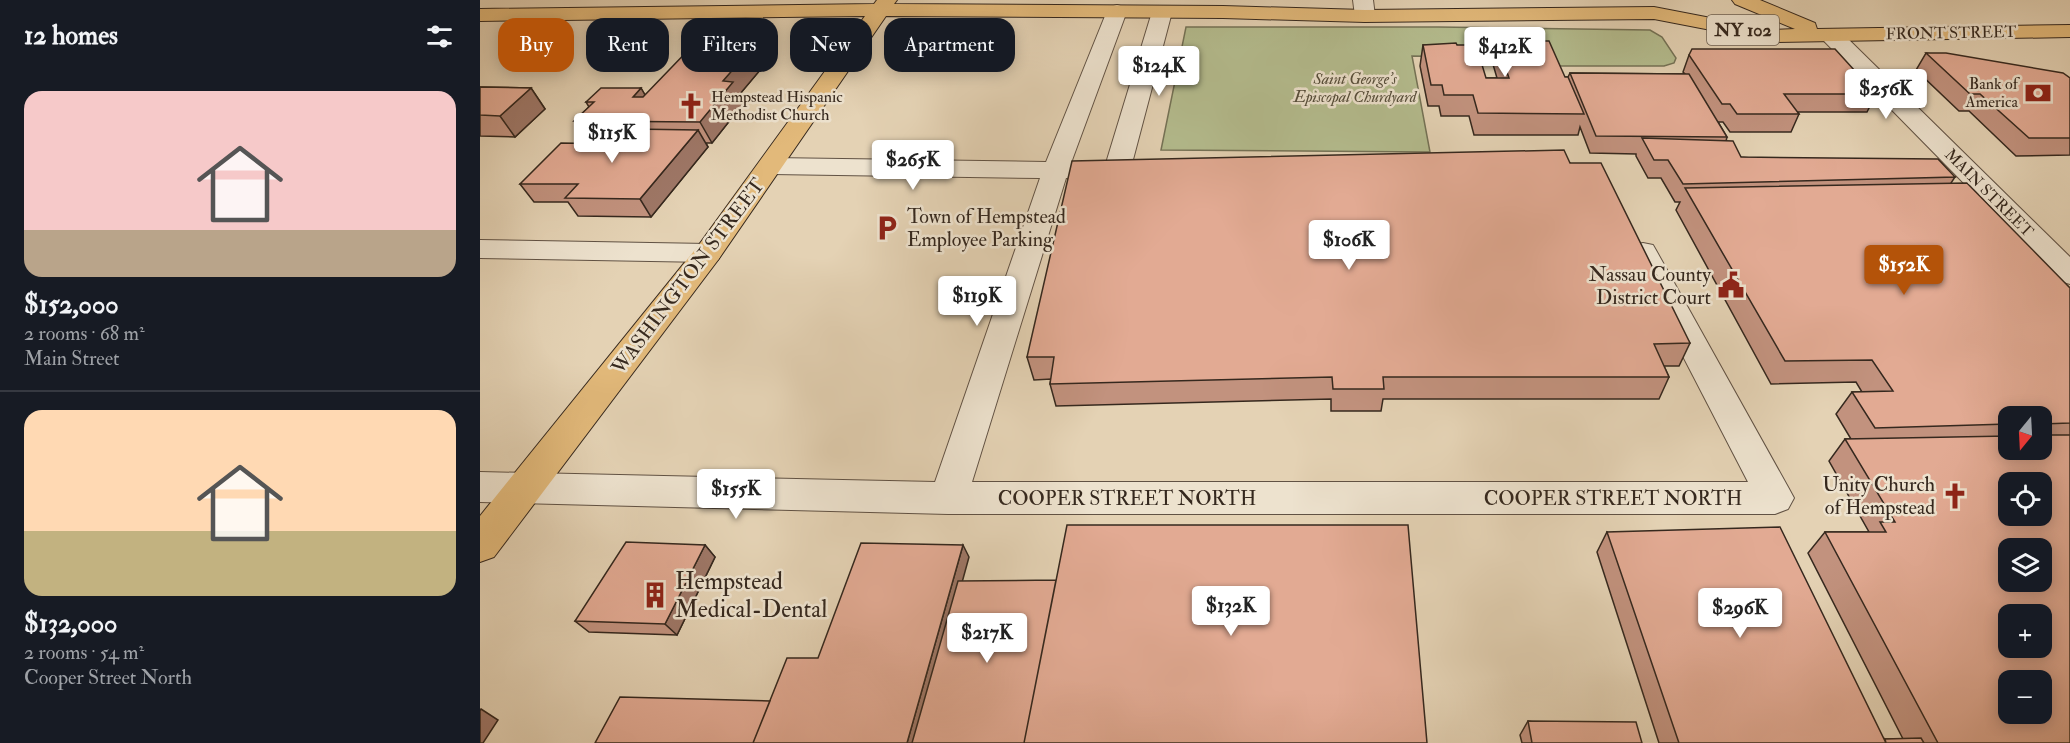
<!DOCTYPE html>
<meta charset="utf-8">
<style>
body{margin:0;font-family:"IM FELL Double Pica",serif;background:#20242c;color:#f1f3f6;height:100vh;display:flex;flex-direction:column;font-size:22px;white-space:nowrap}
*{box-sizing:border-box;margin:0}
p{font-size:20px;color:#9ea1a6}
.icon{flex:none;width:33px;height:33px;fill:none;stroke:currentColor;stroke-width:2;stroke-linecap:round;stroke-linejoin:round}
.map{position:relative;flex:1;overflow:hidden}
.side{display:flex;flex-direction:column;background:#171b24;width:480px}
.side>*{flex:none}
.hud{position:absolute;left:18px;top:18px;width:570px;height:54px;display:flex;gap:12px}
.needle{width:39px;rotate:198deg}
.tools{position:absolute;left:1518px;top:406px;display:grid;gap:12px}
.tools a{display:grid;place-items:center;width:54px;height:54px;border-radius:12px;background:#171b24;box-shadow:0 3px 15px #0003;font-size:30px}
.price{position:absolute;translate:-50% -51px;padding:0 14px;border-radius:6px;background:#fff;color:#222;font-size:20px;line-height:39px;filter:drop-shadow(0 2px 3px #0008)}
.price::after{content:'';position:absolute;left:50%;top:36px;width:18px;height:14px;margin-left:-9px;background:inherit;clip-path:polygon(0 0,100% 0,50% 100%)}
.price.on{background:#b45309;color:#fff}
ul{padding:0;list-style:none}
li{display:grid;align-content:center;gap:12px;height:318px;padding:0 24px}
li+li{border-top:2px solid #363941}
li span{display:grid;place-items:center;height:186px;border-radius:18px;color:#555}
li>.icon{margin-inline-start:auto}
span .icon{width:108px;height:108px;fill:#fffc;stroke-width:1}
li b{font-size:26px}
h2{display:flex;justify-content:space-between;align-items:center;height:72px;padding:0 24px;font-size:26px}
.tag{padding:0 21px;border-radius:18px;background:#171b24;box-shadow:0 3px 15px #0003;font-size:21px;line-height:54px}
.tag.on{background:#b45309;color:#fff}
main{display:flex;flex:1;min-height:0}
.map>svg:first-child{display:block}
.green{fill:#b4bc8e;stroke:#747256;stroke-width:1.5}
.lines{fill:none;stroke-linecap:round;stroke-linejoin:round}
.minor-casing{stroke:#615244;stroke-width:2}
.major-casing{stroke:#35281e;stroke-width:2}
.minor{fill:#ede2ce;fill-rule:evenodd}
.major{fill:#e2b97a;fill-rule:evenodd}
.wall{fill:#c2927e;stroke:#35281e;stroke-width:1.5;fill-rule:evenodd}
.shaded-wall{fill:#9e7767;stroke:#35281e;stroke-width:1.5}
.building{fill:#e2aa93;stroke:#35281e;stroke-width:1.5;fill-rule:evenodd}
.labels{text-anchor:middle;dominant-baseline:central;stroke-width:5;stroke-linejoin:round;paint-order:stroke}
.far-street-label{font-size:16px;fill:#35281e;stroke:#ede2ce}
.far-park-label{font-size:16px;font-style:italic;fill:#554d3a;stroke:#ede2ce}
.far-poi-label{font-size:16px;fill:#35281e;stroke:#ede2ce;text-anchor:end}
.shield{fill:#ede2ce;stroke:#6c6053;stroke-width:1.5}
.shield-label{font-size:18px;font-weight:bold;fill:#35281e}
.poi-label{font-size:20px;fill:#35281e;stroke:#ede2ce;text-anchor:end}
.street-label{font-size:20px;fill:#35281e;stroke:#ede2ce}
.near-poi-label{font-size:24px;fill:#35281e;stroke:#ede2ce;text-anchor:start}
</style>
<main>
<section class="side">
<h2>12 homes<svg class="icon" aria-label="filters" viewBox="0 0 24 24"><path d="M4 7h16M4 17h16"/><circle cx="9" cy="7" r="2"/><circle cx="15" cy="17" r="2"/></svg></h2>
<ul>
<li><span style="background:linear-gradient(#f6c9c9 75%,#b9a48a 0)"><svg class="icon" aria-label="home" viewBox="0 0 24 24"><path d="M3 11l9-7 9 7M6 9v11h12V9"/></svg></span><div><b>$152,000</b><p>2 rooms · 68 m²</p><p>Main Street</p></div></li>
<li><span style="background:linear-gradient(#ffd9b3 65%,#c2b280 0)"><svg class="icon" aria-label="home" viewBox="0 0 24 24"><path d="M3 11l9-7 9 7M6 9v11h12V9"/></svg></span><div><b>$132,000</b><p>2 rooms · 54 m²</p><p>Cooper Street North</p></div></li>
</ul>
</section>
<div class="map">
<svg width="1590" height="743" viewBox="0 0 1590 743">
<rect width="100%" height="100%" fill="#e4d2b4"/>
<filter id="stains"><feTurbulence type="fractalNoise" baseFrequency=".00333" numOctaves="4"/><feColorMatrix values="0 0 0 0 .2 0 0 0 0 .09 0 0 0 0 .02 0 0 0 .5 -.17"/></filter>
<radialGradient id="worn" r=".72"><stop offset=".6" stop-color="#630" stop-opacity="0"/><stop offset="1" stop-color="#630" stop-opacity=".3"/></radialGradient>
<path class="green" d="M706 27H958L1170 30 1182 37 1196 58 1194 63 1184 66H1072L1069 58 932 56 950 152 681 150Z"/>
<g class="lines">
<g class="minor-casing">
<path id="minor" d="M873 0H893L895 16 892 20 885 22 878 20 875 16Z
M637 5 644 7 647 11 591 163H626L672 12 675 8H689L692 12 650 171 646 177 637 179 586 178 492 482H1268L1149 252 1153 245 1163 243 1173 245 1177 252 1308 487 1314 498 1308 509 1295 514H468L0 502V472L455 482 560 178 292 174 283 171 279 166 283 161 292 158 566 162 627 11 630 7Z
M1352 30 1360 31 1590 257V284L1580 281 1344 41 1341 36 1344 31Z
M0 240 228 244 238 246 242 253 238 260 228 262 0 258Z"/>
</g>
<g class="major-casing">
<path id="major" d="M397 0H417L414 4 743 6 885 10 1174 7 1293 30 1315 29 1255 4 1252 0H1280L1335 23 1337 29 1590 25V37L1293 42 1174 19 885 22 743 18 406 16 238 260 14 557 0 562V516L218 246 385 16 0 21V9L394 4Z"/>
</g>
<use href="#minor" class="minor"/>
<use href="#major" class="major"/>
</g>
<path class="wall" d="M259 38 261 42H277L286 63 259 95 263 104 232 143H226L228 147 171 217 98 216 88 202H54L40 184 138 143 108 142 94 121 109 107 106 102 161 88 165 95 233 41Z
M1016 41 1085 77H1088L1090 73 1205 74 1203 72 1209 55 1396 94 1387 112H1317L1319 114 1311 132H1250L1243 122H1238L1247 137 1246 141 1261 157 1475 177 1471 183 1590 288V743H1179L1117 552 1127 532 1405 739H1423L1328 553 1345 532H1389L1349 461 1365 439H1371L1356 414 1372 392H1382L1376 382 1291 384 1196 210 1200 202H1195L1181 178H1168L1156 156V154L1110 153 1100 127 1098 135H994L989 116H961L959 106H948L940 66 943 45H977L1006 78H1017L1012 61ZM1528 417H1562V450H1528Z
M1446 53 1590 78V155L1536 156 1489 111H1479L1436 70Z
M0 87 51 88 65 109 35 137 0 136Z
M1090 163 1210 343 1199 366H1184L1189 377 1179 399H903L901 411H851V399L576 406 570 384 571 379 554 380 547 357Z
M225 545 235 557 197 635 109 632 95 621Z
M1048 721 1162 743H1042L1040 735Z"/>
<path class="shaded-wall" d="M259 38 266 54 277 42 286 63 259 95 263 104 232 143 220 122 243 81 254 42Z
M51 88 65 109 35 137 20 116Z
M161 88 173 109 153 97Z
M218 130 228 147 171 217 160 199Z
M225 545 235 557 197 635 185 624Z
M483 545 489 557 438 743H427Z
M1 709 18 720 3 743H0V711Z"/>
<path class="building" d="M237 37 259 38 254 42H277L243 81 253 82 220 122 94 121 114 102H106L121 88H161L153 97H163L217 41H233Z
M1016 41H1069L1085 77H1088L1104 114 998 113 993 95H964L962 85H951L943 45 976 43 977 45H996L1006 78H1029Z
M1212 49H1355L1396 94H1304L1319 114H1257L1250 104H1242L1209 55Z
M1446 53H1466L1583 73 1590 78V138H1549L1500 94H1490Z
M1090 73 1209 74 1247 137 1116 136Z
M0 87 51 88 20 116 0 115Z
M151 129 218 130 160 199 85 198 98 184H40L81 143 137 144Z
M1162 138 1253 141 1261 157 1458 159 1475 177 1203 184 1188 160H1174Z
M1084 150 1090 163H1121L1210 343 1174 344 1189 377H903L904 389H853L852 377 570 384 574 357H547L592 161Z
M1487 183 1590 288V423L1562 424V417H1528V424L1395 428 1372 392 1413 391 1392 360 1305 361 1205 188Z
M1562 435H1590V743H1458L1345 532H1406L1400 522H1415L1365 439 1528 436V450H1562ZM1528 483H1562V516H1528ZM1528 549H1562V582H1528ZM1528 615H1562V648H1528ZM1528 681H1562V714H1528Z
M587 525H928L947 743H544Z
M1300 527 1406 743H1199L1127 532Z
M146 542 225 545 185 624 95 621Z
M381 543 483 545 427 743H273L307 658H338Z
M576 580 544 743H432L478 581Z
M140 697 290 701 273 743H115Z
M1048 721 1156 722 1162 743H1052Z
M1441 738 1444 743H1406L1405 739Z"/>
<defs>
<g id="bank-bare" transform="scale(2.07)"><path d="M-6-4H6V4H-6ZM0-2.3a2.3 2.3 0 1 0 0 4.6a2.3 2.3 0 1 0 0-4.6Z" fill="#8f2418" stroke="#ede2ce" stroke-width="2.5" paint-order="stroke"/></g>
<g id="church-bare" transform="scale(2.07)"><path d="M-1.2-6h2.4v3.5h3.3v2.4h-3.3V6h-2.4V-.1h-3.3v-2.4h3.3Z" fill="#8f2418" stroke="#ede2ce" stroke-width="2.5" paint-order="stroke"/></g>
<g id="parking-bare" transform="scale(2.07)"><path d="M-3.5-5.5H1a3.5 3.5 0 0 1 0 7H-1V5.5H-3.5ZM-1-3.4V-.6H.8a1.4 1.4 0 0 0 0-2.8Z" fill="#8f2418" stroke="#ede2ce" stroke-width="2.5" paint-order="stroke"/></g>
<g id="civic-bare" transform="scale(2.07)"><path d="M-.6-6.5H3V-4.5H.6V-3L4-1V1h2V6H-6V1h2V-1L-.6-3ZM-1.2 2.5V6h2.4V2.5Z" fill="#8f2418" stroke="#ede2ce" stroke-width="2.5" paint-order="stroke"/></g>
<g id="building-bare" transform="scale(2.07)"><path d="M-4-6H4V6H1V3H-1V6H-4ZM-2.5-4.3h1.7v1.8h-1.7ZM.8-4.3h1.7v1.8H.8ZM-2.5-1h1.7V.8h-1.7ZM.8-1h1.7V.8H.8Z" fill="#8f2418" stroke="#ede2ce" stroke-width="2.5" paint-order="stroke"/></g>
</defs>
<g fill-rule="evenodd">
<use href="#bank-bare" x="1558" y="93"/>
<use href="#church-bare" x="211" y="106"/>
<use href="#parking-bare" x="407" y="228"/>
<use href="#civic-bare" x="1251" y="285"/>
<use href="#church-bare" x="1475" y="496"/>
<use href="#building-bare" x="175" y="595"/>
</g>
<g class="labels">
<g class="far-street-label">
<text transform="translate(1471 33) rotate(-1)">FRONT STREET</text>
<text transform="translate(1509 193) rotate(45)">MAIN STREET</text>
</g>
<g class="far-park-label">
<text x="875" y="79">Saint George's<tspan x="875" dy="18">Episcopal Churdyard</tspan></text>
</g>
<g class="far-poi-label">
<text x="1538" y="84">Bank of<tspan x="1538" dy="18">America</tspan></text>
<text x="231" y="97" text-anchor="start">Hempstead Hispanic<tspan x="231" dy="18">Methodist Church</tspan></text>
</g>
<rect class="shield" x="1227" y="15" width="72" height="30" rx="4.5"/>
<g class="shield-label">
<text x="1263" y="30">NY 102</text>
</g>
<g class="poi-label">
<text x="427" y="216" text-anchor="start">Town of Hempstead<tspan x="427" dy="23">Employee Parking</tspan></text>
<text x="1231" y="274">Nassau County<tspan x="1231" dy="23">District Court</tspan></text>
<text x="1455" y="484">Unity Church<tspan x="1455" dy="23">of Hempstead</tspan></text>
</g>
<g class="street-label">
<text transform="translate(208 276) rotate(-53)">WASHINGTON STREET</text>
<text x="647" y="498">COOPER STREET NORTH</text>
<text x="1133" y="498">COOPER STREET NORTH</text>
</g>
<g class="near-poi-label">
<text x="195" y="581">Hempstead<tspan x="195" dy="28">Medical-Dental</tspan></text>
</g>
</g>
<rect width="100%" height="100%" filter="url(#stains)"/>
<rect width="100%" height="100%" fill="url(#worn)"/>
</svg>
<div class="tools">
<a><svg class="needle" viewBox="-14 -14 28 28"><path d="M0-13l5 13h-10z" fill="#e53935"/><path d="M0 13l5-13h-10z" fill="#9ea1a6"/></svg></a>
<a><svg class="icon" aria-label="locate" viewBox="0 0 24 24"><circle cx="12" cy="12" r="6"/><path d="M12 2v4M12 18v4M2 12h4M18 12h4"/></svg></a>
<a><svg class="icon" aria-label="layers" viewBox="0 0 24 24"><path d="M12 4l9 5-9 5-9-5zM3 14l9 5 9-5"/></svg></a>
<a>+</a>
<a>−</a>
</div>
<b class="price" style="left:1025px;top:78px">$412K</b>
<b class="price" style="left:679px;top:97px">$124K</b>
<b class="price" style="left:1406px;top:120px">$256K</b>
<b class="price" style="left:132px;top:164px">$115K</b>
<b class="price" style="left:433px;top:191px">$265K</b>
<b class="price" style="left:869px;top:271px">$106K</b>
<b class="price on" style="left:1424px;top:296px">$152K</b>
<b class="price" style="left:497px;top:327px">$119K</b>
<b class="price" style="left:256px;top:520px">$155K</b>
<b class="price" style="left:751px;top:637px">$132K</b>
<b class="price" style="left:1260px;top:639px">$296K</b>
<b class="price" style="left:507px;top:664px">$217K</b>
<div class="hud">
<a class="tag on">Buy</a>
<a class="tag">Rent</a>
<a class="tag">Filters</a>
<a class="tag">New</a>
<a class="tag">Apartment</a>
</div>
</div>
</main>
